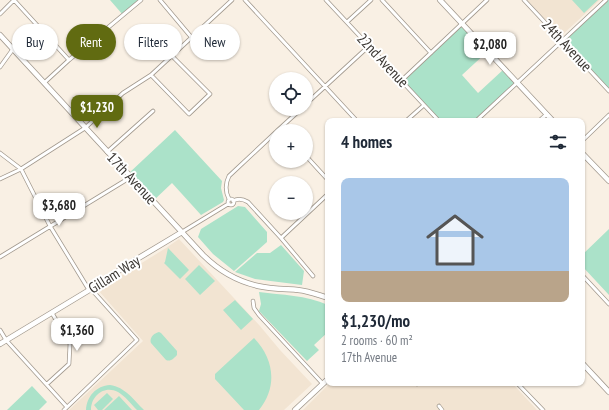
<!DOCTYPE html>
<meta charset="utf-8">
<style>
body{margin:0;font-family:"PT Sans Narrow",sans-serif;background:#f2f2f3;color:#1f2937;height:100vh;display:flex;flex-direction:column;font-size:15px;white-space:nowrap}
*{box-sizing:border-box;margin:0}
p{font-size:13px;color:#747a83}
.icon{flex:none;width:22px;height:22px;fill:none;stroke:currentColor;stroke-width:2;stroke-linecap:round;stroke-linejoin:round}
.map{position:relative;flex:1;overflow:hidden}
.details{position:absolute;left:325px;top:118px;width:260px;height:268px;display:flex;flex-direction:column;background:#fff;border-radius:8px;box-shadow:0 1px 3px #0004}
.details>*{flex:none}
.guide{position:absolute;left:12px;top:24px;width:253px;height:36px;display:flex;gap:8px}
.fabs{position:absolute;left:269px;top:72px;display:grid;gap:8px}
.fabs a{display:grid;place-items:center;width:44px;height:44px;border-radius:50%;background:#fff;box-shadow:0 1px 3px #0004;font-size:20px}
.price{position:absolute;translate:-50% -34px;padding:0 9px;border-radius:8px;background:#fff;color:#222;font-size:13px;line-height:26px;filter:drop-shadow(0 1px 2px #0008)}
.price::after{content:'';position:absolute;left:50%;top:24px;width:12px;height:9px;margin-left:-6px;background:inherit;clip-path:polygon(0 0,100% 0,50% 100%)}
.price.selected{background:#616b11;color:#fff}
ul{padding:0;list-style:none}
li{display:grid;align-content:center;gap:8px;height:212px;padding:0 16px}
li span{display:grid;place-items:center;height:124px;border-radius:8px;color:#555}
li>.icon{margin-inline-start:auto}
span .icon{width:72px;height:72px;fill:#fffc;stroke-width:1}
li b{font-size:17px}
h2{display:flex;justify-content:space-between;align-items:center;height:48px;padding:0 16px;font-size:17px}
.tag{padding:0 14px;border-radius:18px;background:#fff;box-shadow:0 1px 3px #0004;font-size:14px;line-height:36px}
.tag.selected{background:#616b11;color:#fff}
.map>svg:first-child{display:block}
.built{fill:#f2e4d2}
.green{fill:#abe2c9}
.lines{fill:none;stroke-linecap:round;stroke-linejoin:round}
.street-casing{stroke:#a2998e;stroke-width:4.5}
.secondary-casing{stroke:#a2998e;stroke-width:6}
.street{stroke:#fff;stroke-width:3}
.secondary{stroke:#fff;stroke-width:4.5}
.labels{text-anchor:middle;dominant-baseline:central;stroke-width:4;stroke-linejoin:round;paint-order:stroke}
.street-label{font-size:15px;fill:#3a3632;stroke:#fff}
</style>
<div class="map">
<svg width="609" height="410" viewBox="0 0 609 410">
<rect width="100%" height="100%" fill="#f9f0e4"/>
<path class="built" d="M527 0H600L561 36Z
M179 239 260 326 280 350 312 384 284 410H69L143 341 98 290 166 248Z
M330 383H512L537 410H303Z"/>
<path class="green" d="M110 0H141L123 15Z
M572 0H598L584 13Z
M606 0H609V91L563 41Z
M462 24 488 51 462 75 478 93 504 69 517 82 476 121H439L401 81Z
M175 130 222 181 221 188 224 200 223 202 201 215 172 183 153 201 128 174Z
M238 206 245 207 267 232V242L234 271 213 254 198 237 201 229Z
M609 229V295L582 266V255Z
M281 245 304 271 302 285 255 279 235 272 257 253H270Z
M168 248 189 270 180 279 164 263 165 262Z
M199 265 215 281 200 295 185 279Z
M259 292C282 295 306 295 328 305V332L314 345 319 350 307 361 259 311 261 304Z
M235 300 253 319 241 330 223 310Z
M159 332 161 333 177 351V355C174 358 171 362 166 360L151 343C149 338 154 333 159 332Z
M254 338C274 359 278 386 259 410H244L215 379V374Z
M110 385C125 387 134 400 144 410H137C131 404 125 396 118 392 104 385 91 396 91 410H86C87 396 96 386 110 385Z
M32 386 47 402 39 410H7Z
M107 393 113 399 102 410H98L94 405Z
M119 396 132 410H104Z"/>
<g class="lines">
<g class="street-casing">
<path id="street" d="M14 0 69 60
M160 0 192 38
M245 0 357 121
M326 0 439 121
M382 0 431 53
M524 0 609 91
M0 14 14 0
M347 22 371 0
M0 67 13 49
M151 75 189 114 210 94 172 56
M401 81 487 0
M44 83 69 60 141 0
M306 104 369 46
M406 121 424 105
M476 121 606 0
M539 121 547 114
M277 131 301 109
M582 141 609 115
M107 152 153 111
M0 153 21 169 50 226 89 290
M306 156 328 180
M0 179 21 169 85 128 123 93 151 75 232 0
M229 199C225 191 225 184 229 176L276 132
M228 202a3 3 0 1 1 6 0a3 3 0 1 1-6 0Z
M233 201C238 198 243 199 248 202L281 238 313 276
M182 232 228 204
M281 238 328 194
M0 257 131 177
M582 275 609 304
M253 301 254 308 259 315 323 384
M0 330 6 340 67 407
M416 383 417 384
M517 383 543 410
M47 384 69 364 70 344 52 313
M439 406 442 410
M64 410 137 340 91 289"/>
</g>
<g class="secondary-casing">
<path id="secondary" d="M440 0 553 121
M0 35 203 255C219 271 236 281 258 286 271 289 285 289 298 290 309 291 318 295 328 298
M582 153 609 181
M0 344 91 289 132 262 182 232
M582 363 609 392
M295 410 328 379"/>
</g>
<use href="#street" class="street"/>
<use href="#secondary" class="secondary"/>
</g>
<g class="labels">
<g class="street-label">
<text transform="translate(567 45) rotate(47)">24th Avenue</text>
<text transform="translate(383 60) rotate(47)">22nd Avenue</text>
<text transform="translate(132 178) rotate(47)">17th Avenue</text>
<text transform="translate(114 274) rotate(-32)">Gillam Way</text>
</g>
</g>
</svg>
<div class="fabs">
<a><svg class="icon" aria-label="locate" viewBox="0 0 24 24"><circle cx="12" cy="12" r="6"/><path d="M12 2v4M12 18v4M2 12h4M18 12h4"/></svg></a>
<a>+</a>
<a>−</a>
</div>
<b class="price" style="left:490px;top:66px">$2,080</b>
<b class="price selected" style="left:97px;top:129px">$1,230</b>
<b class="price" style="left:59px;top:227px">$3,680</b>
<b class="price" style="left:77px;top:352px">$1,360</b>
<div class="guide">
<a class="tag">Buy</a>
<a class="tag selected">Rent</a>
<a class="tag">Filters</a>
<a class="tag">New</a>
</div>
<section class="details">
<h2>4 homes<svg class="icon" aria-label="filters" viewBox="0 0 24 24"><path d="M4 7h16M4 17h16"/><circle cx="9" cy="7" r="2"/><circle cx="15" cy="17" r="2"/></svg></h2>
<ul>
<li><span style="background:linear-gradient(#a9c7e8 75%,#b9a48a 0)"><svg class="icon" aria-label="home" viewBox="0 0 24 24"><path d="M3 11l9-7 9 7M6 9v11h12V9"/></svg></span><div><b>$1,230/mo</b><p>2 rooms · 60 m²</p><p>17th Avenue</p></div></li>
</ul>
</section>
</div>
